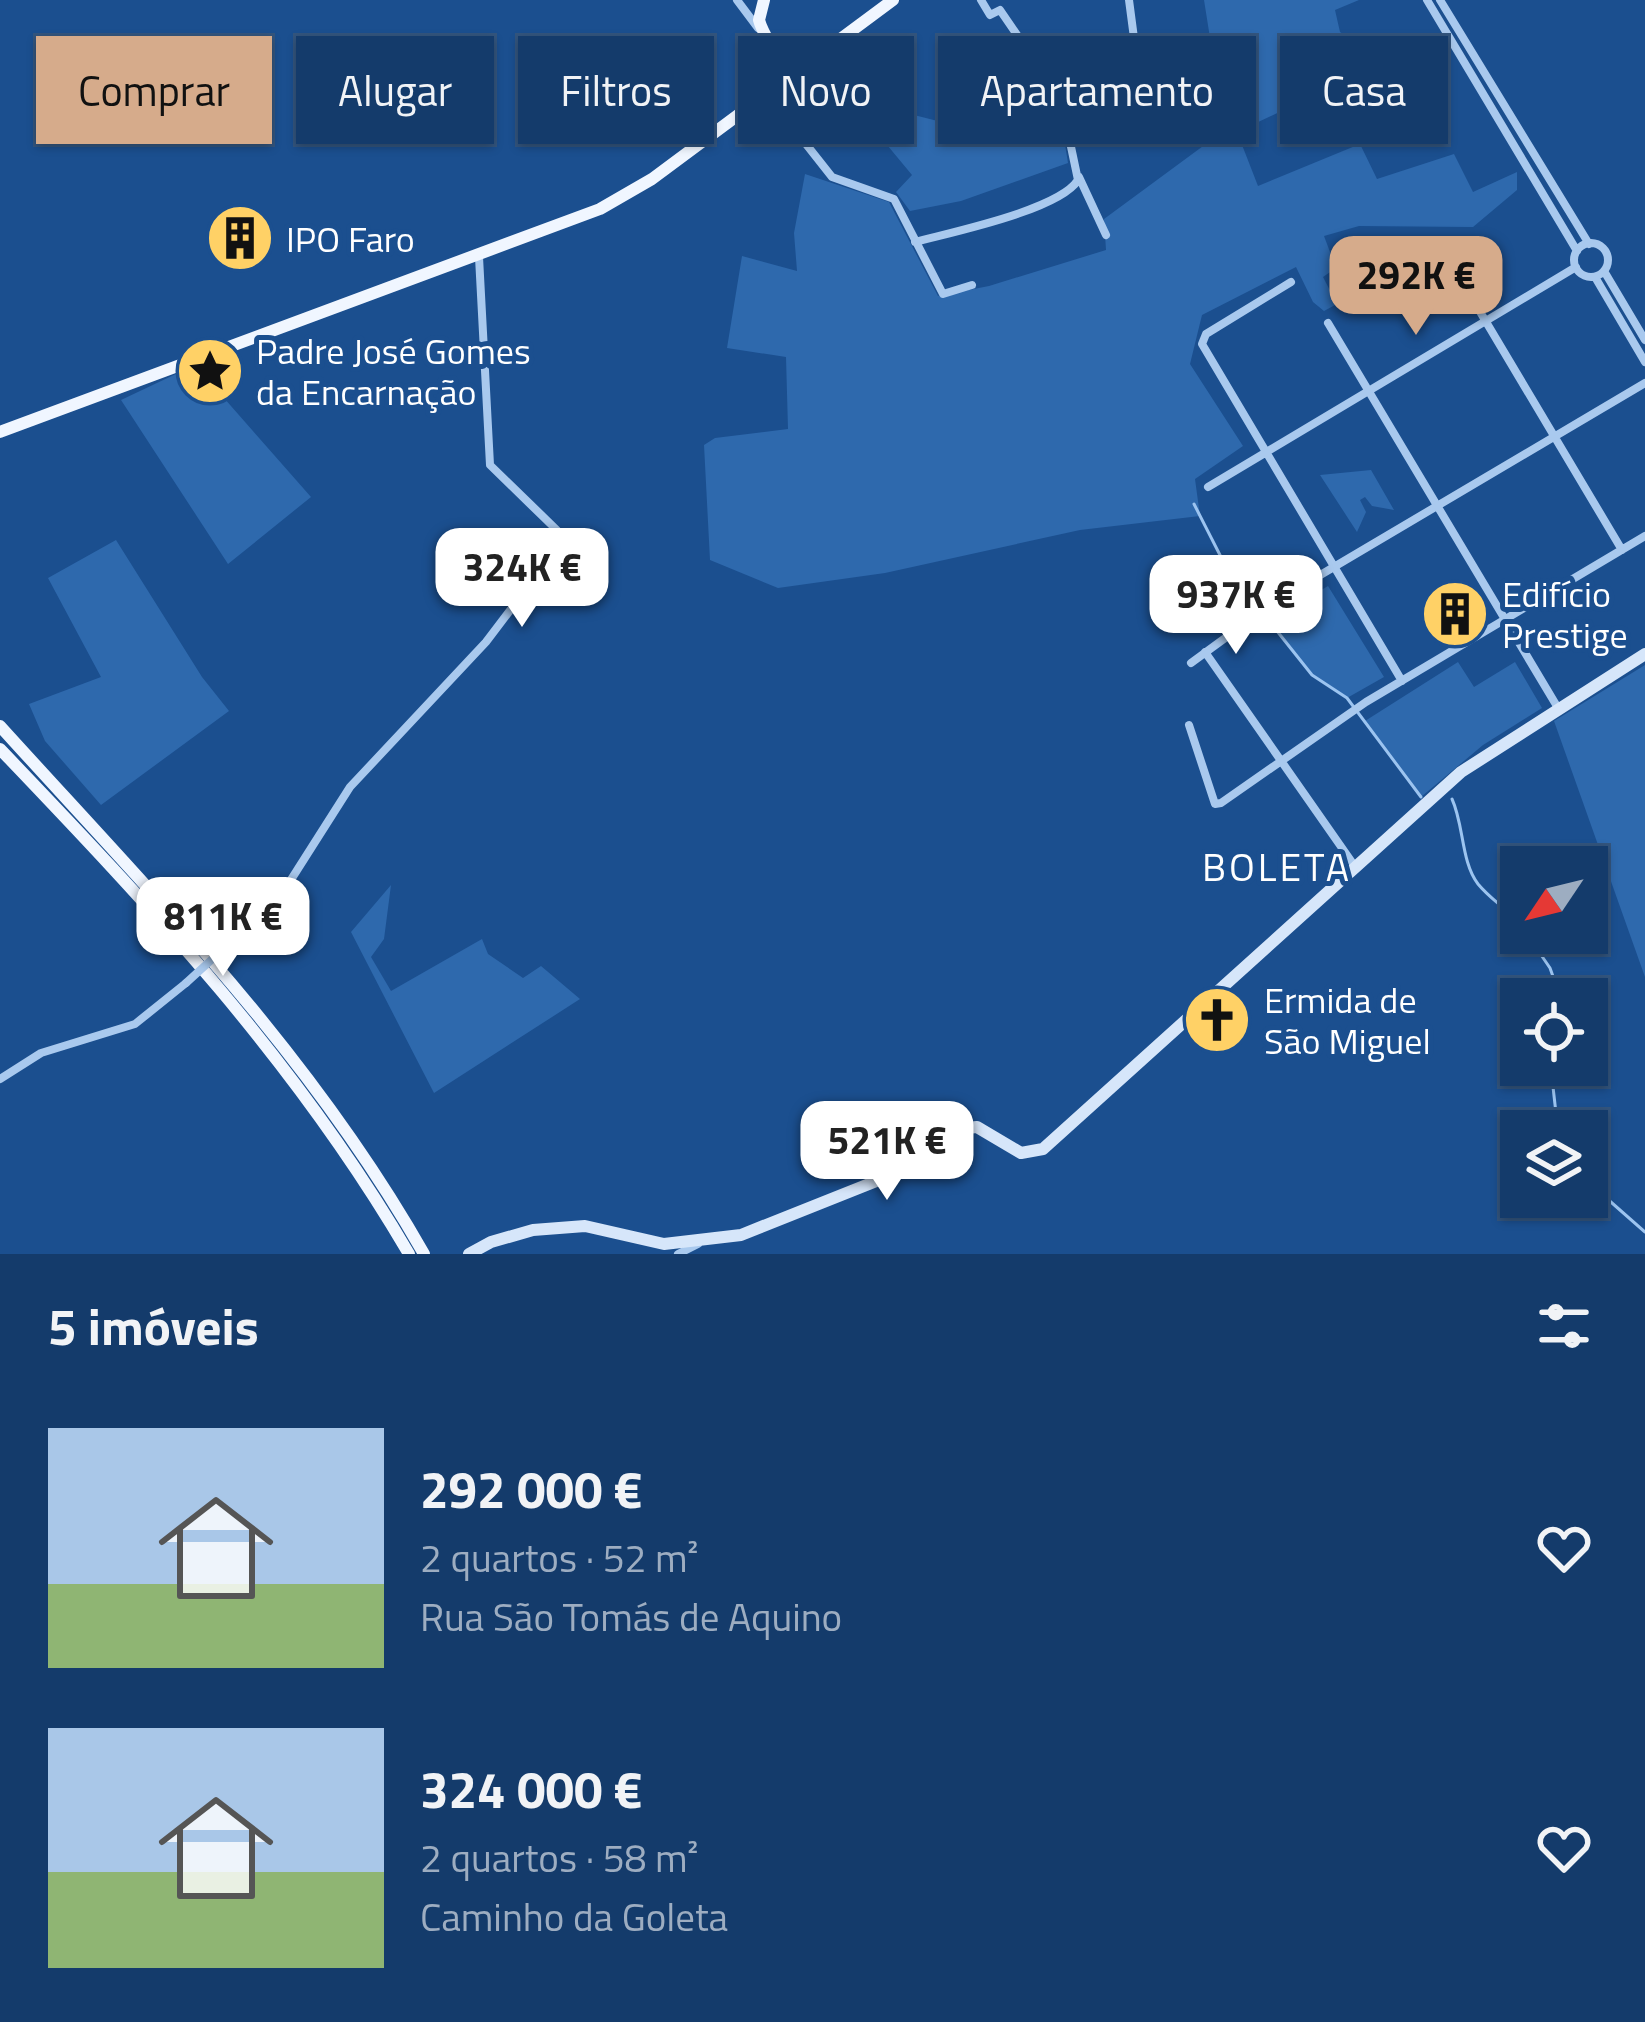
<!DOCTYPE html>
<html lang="pt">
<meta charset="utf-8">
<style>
body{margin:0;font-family:"Titillium Web",sans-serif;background:#214673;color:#f1f3f6;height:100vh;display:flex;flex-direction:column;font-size:45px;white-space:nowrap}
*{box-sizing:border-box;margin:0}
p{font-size:39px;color:#9dadc1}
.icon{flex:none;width:66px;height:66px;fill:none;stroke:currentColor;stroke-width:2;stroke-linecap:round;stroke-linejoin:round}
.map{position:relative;height:1254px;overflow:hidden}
.sheet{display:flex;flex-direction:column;background:#143b6b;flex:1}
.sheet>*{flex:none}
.top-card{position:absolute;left:36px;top:36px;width:1575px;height:108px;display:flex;gap:24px}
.needle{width:78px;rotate:235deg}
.fabs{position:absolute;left:1500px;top:846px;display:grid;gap:24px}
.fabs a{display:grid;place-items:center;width:108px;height:108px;border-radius:0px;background:#143b6b;box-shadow:0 3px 9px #0004,0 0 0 3px #33557e;font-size:60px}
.price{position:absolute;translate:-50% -102px;padding:0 27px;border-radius:24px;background:#fff;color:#222;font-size:39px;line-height:78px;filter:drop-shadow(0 3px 6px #0008)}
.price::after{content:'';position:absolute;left:50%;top:72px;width:36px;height:27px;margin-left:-18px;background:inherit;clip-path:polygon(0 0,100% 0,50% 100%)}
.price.active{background:#d6ab8b;color:#111}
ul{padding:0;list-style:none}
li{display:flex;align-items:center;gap:36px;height:300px;padding:0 48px}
li span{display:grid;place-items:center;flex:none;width:336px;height:240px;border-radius:0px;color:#555}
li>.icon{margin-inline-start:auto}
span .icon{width:144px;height:144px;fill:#fffc;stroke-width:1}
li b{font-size:51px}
h2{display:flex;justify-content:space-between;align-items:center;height:144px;padding:0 48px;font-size:51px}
.chip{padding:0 42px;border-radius:0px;background:#143b6b;box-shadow:0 3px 9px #0004,0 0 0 3px #33557e;font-size:42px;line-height:108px}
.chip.active{background:#d6ab8b;color:#111}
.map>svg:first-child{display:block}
.green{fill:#2e69ad}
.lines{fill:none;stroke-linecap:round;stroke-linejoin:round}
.stream{stroke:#9cc4f0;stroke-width:3}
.street{stroke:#a9c9ee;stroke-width:8}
.secondary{stroke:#d6e6fa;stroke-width:12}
.primary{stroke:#f0f6ff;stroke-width:12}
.street-bridge{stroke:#a9c9ee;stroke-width:8}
.labels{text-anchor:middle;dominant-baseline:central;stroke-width:10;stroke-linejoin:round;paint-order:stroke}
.poi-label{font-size:36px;fill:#fff;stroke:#1b4f8f;text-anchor:start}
.neighbourhood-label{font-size:39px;letter-spacing:3px;fill:#fff;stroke:#1b4f8f}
</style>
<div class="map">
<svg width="1645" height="1254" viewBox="0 0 1645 1254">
<rect width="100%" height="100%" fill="#1b4f8f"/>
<path class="green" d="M1204 0H1359L1335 10 1340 32 1385 62 1237 132 1258 186 1360 144 1377 179 1454 154 1473 192 1517 172V190L1473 227 1359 226 1324 236 1336 268 1323 277 1337 304 1324 311 1313 302 1296 267 1202 315 1190 364 1243 446 1195 479 1200 516 1080 530 885 573 778 588 710 560 704 445 715 438 788 429 786 357 727 348 742 256 797 271 794 233 805 174 889 202 938 296 989 286 1106 250 1104 219 1233 124 1217 82Z
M910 114 989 134 1064 138 1068 163 961 201 910 211 896 192 912 175 873 128Z
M195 365 311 497 228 564 121 400Z
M1371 470 1394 510 1372 506 1365 497 1360 500 1366 512 1357 532 1320 475Z
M116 540 202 677 229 711 101 805 45 741 29 704 101 677 48 578Z
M1328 586 1384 677 1347 698 1312 675 1269 621Z
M1458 662 1474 687 1515 662 1542 708 1483 745 1421 797 1365 721Z
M1645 665V977L1554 721Z
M391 885 384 939 371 957 391 991 482 939 488 954 523 978 541 966 580 999 434 1093 351 932Z"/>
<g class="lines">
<path class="stream" d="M1194 504 1223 561 1269 621 1312 675 1347 698 1421 797
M1452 799C1464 825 1461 862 1478 884 1491 900 1509 910 1521 926
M1526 933 1550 968 1561 999
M1555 1065 1552 1078 1558 1131
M1587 1181 1645 1232"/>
<path class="street" d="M737 0 758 28
M981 0 990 15 1000 10 1072 115
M1427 0 1577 251
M1440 0 1589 244
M775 88 802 139 832 177 894 199 943 294 972 285
M1079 177 1106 235
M915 242C952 232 1059 210 1078 180L1070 142 1134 38 1129 0
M1574 260a17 17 0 1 1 34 0a17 17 0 1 1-34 0Z
M1448 258 1622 550
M1604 271 1645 340
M1595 277 1645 362
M1291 282 1206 334 1202 344 1402 681
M1328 323 1558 708
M1208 487 1576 267
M1205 652 1356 868
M1191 663 1273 603 1645 383
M1189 725 1215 804 1221 803 1366 702 1645 536
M231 942 280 897 350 787 486 642 565 538 490 465 479 257
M0 1079 41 1053 135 1024 186 983
M678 1254 698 1244"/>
<path class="secondary" d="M469 1254 491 1242 533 1230 585 1226 664 1244 741 1235 879 1180 956 1129 977 1127 1021 1153 1043 1149 1461 772 1645 654"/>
<path class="primary" d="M764 0 759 20C765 43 789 62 778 85
M0 432 600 209 652 179 893 0
M0 726C154 896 310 1053 424 1254
M0 749C153 909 297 1062 409 1254"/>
<path class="street-bridge" d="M186 983 231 942"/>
</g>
<defs>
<g id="building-disc" transform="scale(3.45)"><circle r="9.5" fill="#ffd166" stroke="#1b4f8f"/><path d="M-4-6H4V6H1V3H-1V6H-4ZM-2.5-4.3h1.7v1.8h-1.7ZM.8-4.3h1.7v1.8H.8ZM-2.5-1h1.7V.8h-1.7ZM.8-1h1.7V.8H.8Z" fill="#111"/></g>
<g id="sight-disc" transform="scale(3.45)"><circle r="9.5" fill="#ffd166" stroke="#1b4f8f"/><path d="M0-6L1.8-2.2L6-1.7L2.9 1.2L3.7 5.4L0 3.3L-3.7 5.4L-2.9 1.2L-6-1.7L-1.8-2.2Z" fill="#111"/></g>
<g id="church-disc" transform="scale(3.45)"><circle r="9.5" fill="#ffd166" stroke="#1b4f8f"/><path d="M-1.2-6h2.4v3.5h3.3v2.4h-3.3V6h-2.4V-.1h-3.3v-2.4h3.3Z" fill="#111"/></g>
</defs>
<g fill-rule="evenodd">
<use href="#building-disc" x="240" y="238"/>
<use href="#sight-disc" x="210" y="371"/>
<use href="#building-disc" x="1455" y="614"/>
<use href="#church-disc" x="1217" y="1020"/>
</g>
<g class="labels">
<g class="poi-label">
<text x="286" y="238">IPO Faro</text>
<text x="256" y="350">Padre José Gomes<tspan x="256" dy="41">da Encarnação</tspan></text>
<text x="1502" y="593">Edifício<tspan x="1502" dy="41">Prestige</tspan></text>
<text x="1264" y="999">Ermida de<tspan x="1264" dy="41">São Miguel</tspan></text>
</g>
<g class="neighbourhood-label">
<text x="1277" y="866">BOLETA</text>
</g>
</g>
</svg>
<div class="fabs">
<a><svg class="needle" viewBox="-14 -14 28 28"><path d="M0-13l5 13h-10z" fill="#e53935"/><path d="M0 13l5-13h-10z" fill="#9dadc1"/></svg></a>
<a><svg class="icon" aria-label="locate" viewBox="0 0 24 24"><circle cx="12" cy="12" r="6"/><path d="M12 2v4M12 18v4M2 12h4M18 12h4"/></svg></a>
<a><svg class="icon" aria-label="layers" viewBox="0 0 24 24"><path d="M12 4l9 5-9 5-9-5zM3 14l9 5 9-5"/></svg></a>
</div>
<b class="price active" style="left:1416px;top:338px">292K €</b>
<b class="price" style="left:522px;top:630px">324K €</b>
<b class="price" style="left:1236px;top:657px">937K €</b>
<b class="price" style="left:223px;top:979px">811K €</b>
<b class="price" style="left:887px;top:1203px">521K €</b>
<div class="top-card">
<a class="chip active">Comprar</a>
<a class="chip">Alugar</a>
<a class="chip">Filtros</a>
<a class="chip">Novo</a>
<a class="chip">Apartamento</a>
<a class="chip">Casa</a>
</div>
</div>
<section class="sheet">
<h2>5 imóveis<svg class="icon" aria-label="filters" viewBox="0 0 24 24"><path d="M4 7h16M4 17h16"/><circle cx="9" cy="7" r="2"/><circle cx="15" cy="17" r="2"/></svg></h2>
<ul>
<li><span style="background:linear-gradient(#a9c7e8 65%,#8fb573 0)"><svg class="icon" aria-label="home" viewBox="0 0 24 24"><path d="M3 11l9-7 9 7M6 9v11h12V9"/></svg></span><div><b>292 000 €</b><p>2 quartos · 52 m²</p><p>Rua São Tomás de Aquino</p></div><svg class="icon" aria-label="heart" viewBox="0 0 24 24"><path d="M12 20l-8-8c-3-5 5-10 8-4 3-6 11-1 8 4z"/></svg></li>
<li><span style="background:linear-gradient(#a9c7e8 60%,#8fb573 0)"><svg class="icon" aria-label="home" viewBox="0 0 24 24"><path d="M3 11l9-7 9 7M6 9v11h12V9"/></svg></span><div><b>324 000 €</b><p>2 quartos · 58 m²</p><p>Caminho da Goleta</p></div><svg class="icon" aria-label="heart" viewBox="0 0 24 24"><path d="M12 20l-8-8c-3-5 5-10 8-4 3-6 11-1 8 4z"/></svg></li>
</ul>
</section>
